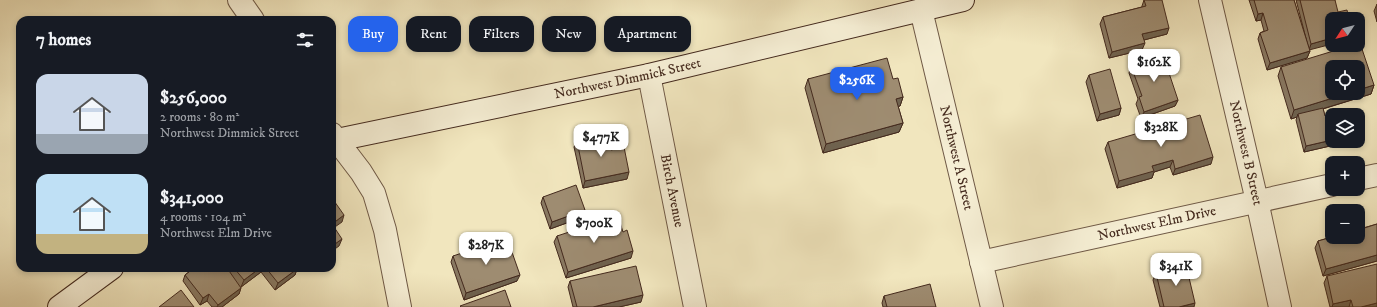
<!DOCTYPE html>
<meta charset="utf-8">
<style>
body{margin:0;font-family:"IM FELL DW Pica",serif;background:#20242c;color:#f1f3f6;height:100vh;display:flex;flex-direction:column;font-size:15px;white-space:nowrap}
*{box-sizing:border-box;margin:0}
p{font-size:13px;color:#9ea1a6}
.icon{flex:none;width:22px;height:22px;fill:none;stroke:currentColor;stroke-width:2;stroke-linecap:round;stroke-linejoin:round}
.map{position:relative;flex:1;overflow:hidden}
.details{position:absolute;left:16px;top:16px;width:320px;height:256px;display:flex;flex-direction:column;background:#171b24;border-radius:12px;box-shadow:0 2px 6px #0003}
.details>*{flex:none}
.top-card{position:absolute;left:348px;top:16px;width:380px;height:36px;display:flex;gap:8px}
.needle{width:26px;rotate:234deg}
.fabs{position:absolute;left:1325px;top:12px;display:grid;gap:8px}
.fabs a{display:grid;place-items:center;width:40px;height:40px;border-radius:8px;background:#171b24;box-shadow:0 2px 6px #0003;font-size:20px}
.price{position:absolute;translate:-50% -34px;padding:0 9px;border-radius:8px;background:#fff;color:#222;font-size:13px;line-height:26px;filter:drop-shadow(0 1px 2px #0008)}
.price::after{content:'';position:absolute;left:50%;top:24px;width:12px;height:9px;margin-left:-6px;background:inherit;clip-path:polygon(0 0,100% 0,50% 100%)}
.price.current{background:#2563eb;color:#fff}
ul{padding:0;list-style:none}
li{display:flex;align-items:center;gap:12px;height:100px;padding:0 20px}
li span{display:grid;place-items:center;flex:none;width:112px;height:80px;border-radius:12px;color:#555}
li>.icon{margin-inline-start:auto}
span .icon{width:48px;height:48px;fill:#fffc;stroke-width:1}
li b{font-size:17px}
h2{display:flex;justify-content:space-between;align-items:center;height:48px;padding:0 20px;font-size:17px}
.tag{padding:0 14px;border-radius:12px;background:#171b24;box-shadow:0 2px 6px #0003;font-size:14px;line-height:36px}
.tag.current{background:#2563eb;color:#fff}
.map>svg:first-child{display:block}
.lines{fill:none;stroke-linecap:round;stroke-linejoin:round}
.minor-casing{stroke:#6f5946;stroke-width:24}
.secondary-casing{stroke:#442a1e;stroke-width:24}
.minor{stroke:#f6efd5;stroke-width:22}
.secondary{stroke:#f6efd5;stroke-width:22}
.wall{fill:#887861;stroke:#442a1e}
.shaded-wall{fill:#6f624f;stroke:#442a1e}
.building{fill:#9e8c71;stroke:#442a1e}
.labels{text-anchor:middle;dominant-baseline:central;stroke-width:3;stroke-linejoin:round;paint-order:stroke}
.street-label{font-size:14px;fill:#442a1e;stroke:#f6efd5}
</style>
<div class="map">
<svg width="1377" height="307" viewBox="0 0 1377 307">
<rect width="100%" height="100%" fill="#f1e6be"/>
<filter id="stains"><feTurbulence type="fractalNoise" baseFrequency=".005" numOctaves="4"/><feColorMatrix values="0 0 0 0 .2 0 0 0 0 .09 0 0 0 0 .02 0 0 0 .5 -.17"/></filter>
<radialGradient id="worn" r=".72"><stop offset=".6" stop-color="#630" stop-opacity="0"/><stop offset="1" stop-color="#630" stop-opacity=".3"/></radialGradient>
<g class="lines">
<g class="minor-casing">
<g id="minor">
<path d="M239 0 253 20"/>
<path id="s1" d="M1210 0 1257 201 1280 307"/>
<path id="s2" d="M921 10 992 307"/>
<path id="s3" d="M649 75 695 307"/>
<path d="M332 134 361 172 374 193 385 230 400 307"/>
<path d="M1358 179 1377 175"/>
<path id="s4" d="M981 262 1332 185"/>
</g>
</g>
<g class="secondary-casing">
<g id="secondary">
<path id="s5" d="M332 141 649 75 963 0"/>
<path d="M59 307 112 268"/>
</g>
</g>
<use href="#minor" class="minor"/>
<use href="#secondary" class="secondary"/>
</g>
<path class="wall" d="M1144 0 1167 34 1144 40 1142 50 1109 58 1100 24 1103 17 1142 7V6Z
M1249 0H1294L1308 46 1296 0H1335L1309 50 1310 51 1307 58 1267 70 1258 39 1260 33 1264 31 1261 20 1256 21Z
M1377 4V22L1374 11Z
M1131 66 1178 100 1175 106 1141 118 1136 104 1138 99 1129 73Z
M1281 67 1374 85 1371 94 1323 109 1325 116 1343 143 1304 152 1296 120 1297 117 1291 119 1278 76Z
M1089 75 1121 108 1119 115 1097 121 1086 82Z
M808 79H893L903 97 900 106H898L903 123 899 132 823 153 805 88Z
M577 141 611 150 627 179 583 188 574 147Z
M1108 142 1211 164 1173 175 1170 167 1154 172 1152 178 1117 188 1105 149Z
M543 197 585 210 583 217 550 229 541 203Z
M1377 224V261L1323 276 1315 248 1318 241Z
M557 236 631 258 566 278 554 242Z
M453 256 517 281 464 300 451 262Z
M194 268H297L295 275 275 290 261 272 241 287 239 294 222 307H212L207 301 200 305 183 281 185 275Z
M1156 273 1194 307H1160L1153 280Z
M1327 276 1377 307H1330L1324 283Z
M570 281 641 302 619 307H573L568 287Z
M884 296 936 307H883L882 303Z"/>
<path class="shaded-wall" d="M1263 13 1261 20 1256 21 1258 14Z
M1169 28 1167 34 1140 41 1142 34Z
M1332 38V44L1309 50 1311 44Z
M1145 43 1142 50 1109 58 1112 52Z
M1310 51 1307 58 1267 70 1270 63Z
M1374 85 1371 94 1299 116 1298 114 1297 117 1291 119 1294 110 1349 93H1358V90Z
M903 97 900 106 893 108 896 99Z
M1178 100 1175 106 1141 118 1144 112Z
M1121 108 1119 115 1097 121 1100 114Z
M903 123 899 132 823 153 826 144Z
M1332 140V141H1343V143L1304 152 1306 146Z
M1213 157 1211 164 1173 175 1175 169Z
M1173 160 1170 167 1154 172 1152 178 1117 188 1119 181 1152 166Z
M629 172 627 179 583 188 585 181Z
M585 210 583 217 550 229 552 222Z
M344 215 342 222 332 229V224Z
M342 239 339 246 332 251V246Z
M633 251 631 258 566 278 568 272Z
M1377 255V261L1323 276 1326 269Z
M260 268H263L261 272 241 287 244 280Z
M297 269 295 275 275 290 278 283Z
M520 275 517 281 464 300 466 293Z
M241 288 239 294 222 307H217L218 305Z
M209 294 207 301 200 305 203 298Z
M643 295 641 302 619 307H593Z
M1351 300 1349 307H1332L1333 304Z
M1195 303 1194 307H1179Z
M1377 303V307H1361Z"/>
<path class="building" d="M1144 0H1162L1169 28 1142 34 1145 43 1112 52 1103 17 1146 6Z
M1254 0H1294L1310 51 1270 63 1260 33 1268 30 1263 13 1258 14Z
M1300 0H1335L1338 12 1347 10 1349 19H1332V38L1311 44Z
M1358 43H1360L1374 85 1358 90V67H1332V93H1349L1294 110 1281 67 1353 45H1358Z
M1163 55 1178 100 1144 112 1139 97 1142 96 1131 66Z
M887 58 893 79 898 78 903 97 896 99 903 123 826 144 808 79Z
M1110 69 1121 108 1100 114 1089 75Z
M1323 108 1325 116 1339 112 1340 115H1332V140L1306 146 1298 114Z
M1200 115 1213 157 1175 169 1173 160 1152 166 1154 171 1119 181 1108 142Z
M608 134 611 150 624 147 629 172 585 181 577 141Z
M576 185 585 210 552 222 543 197Z
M332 198 344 215 332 224Z
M618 216 623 232 627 230 633 251 568 272 557 236Z
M332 224 342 239 332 246Z
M1377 224V255L1326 269 1318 241 1332 237H1358V230Z
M507 238 520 275 466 293 453 256Z
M1377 264V303L1361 307H1353L1351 300 1333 304 1327 276Z
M1186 265 1195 303 1179 307H1164L1156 273Z
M636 266 643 295 593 307H577L570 281Z
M194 268H227L241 288 218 305 209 294 203 298 185 275Z
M234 268H260L244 280Z
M266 268H297V269L278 283Z
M930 284 936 307H887L884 296Z
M181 290 194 307H159Z
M505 290 511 307H461L460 306Z"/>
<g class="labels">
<g class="street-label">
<text stroke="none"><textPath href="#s5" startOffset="302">Northwest Dimmick Street</textPath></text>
<text stroke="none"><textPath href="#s1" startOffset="157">Northwest B Street</textPath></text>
<text stroke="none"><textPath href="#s2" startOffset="152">Northwest A Street</textPath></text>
<text stroke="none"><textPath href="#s3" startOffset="118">Birch Avenue</textPath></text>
<text stroke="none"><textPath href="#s4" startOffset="180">Northwest Elm Drive</textPath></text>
</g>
</g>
<rect width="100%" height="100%" filter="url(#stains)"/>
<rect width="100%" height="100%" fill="url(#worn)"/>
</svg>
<div class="fabs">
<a><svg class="needle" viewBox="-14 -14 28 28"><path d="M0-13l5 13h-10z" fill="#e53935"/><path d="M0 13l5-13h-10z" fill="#9ea1a6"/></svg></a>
<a><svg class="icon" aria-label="locate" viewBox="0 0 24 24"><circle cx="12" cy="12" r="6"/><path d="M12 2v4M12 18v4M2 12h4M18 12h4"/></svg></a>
<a><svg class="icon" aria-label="layers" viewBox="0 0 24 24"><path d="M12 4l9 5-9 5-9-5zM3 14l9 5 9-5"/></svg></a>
<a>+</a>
<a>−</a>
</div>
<b class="price" style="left:1154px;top:83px">$162K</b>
<b class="price current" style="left:857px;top:101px">$256K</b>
<b class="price" style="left:1161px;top:148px">$328K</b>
<b class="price" style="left:601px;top:158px">$477K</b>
<b class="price" style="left:594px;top:244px">$700K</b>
<b class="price" style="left:486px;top:266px">$287K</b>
<b class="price" style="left:1176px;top:287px">$341K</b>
<div class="top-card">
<a class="tag current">Buy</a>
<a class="tag">Rent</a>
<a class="tag">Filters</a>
<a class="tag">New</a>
<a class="tag">Apartment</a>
</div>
<section class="details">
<h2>7 homes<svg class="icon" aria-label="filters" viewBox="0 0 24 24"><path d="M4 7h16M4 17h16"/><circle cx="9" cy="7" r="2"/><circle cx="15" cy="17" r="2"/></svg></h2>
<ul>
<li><span style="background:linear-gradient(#c9d6e8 75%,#9aa5b1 0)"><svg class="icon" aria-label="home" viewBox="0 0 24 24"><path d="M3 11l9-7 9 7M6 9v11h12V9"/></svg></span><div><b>$256,000</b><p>2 rooms · 80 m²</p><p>Northwest Dimmick Street</p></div></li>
<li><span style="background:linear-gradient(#bfe0f5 75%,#c2b280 0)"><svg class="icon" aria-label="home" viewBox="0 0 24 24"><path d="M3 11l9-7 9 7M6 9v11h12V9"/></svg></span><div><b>$341,000</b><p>4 rooms · 104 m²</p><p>Northwest Elm Drive</p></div></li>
</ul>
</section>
</div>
